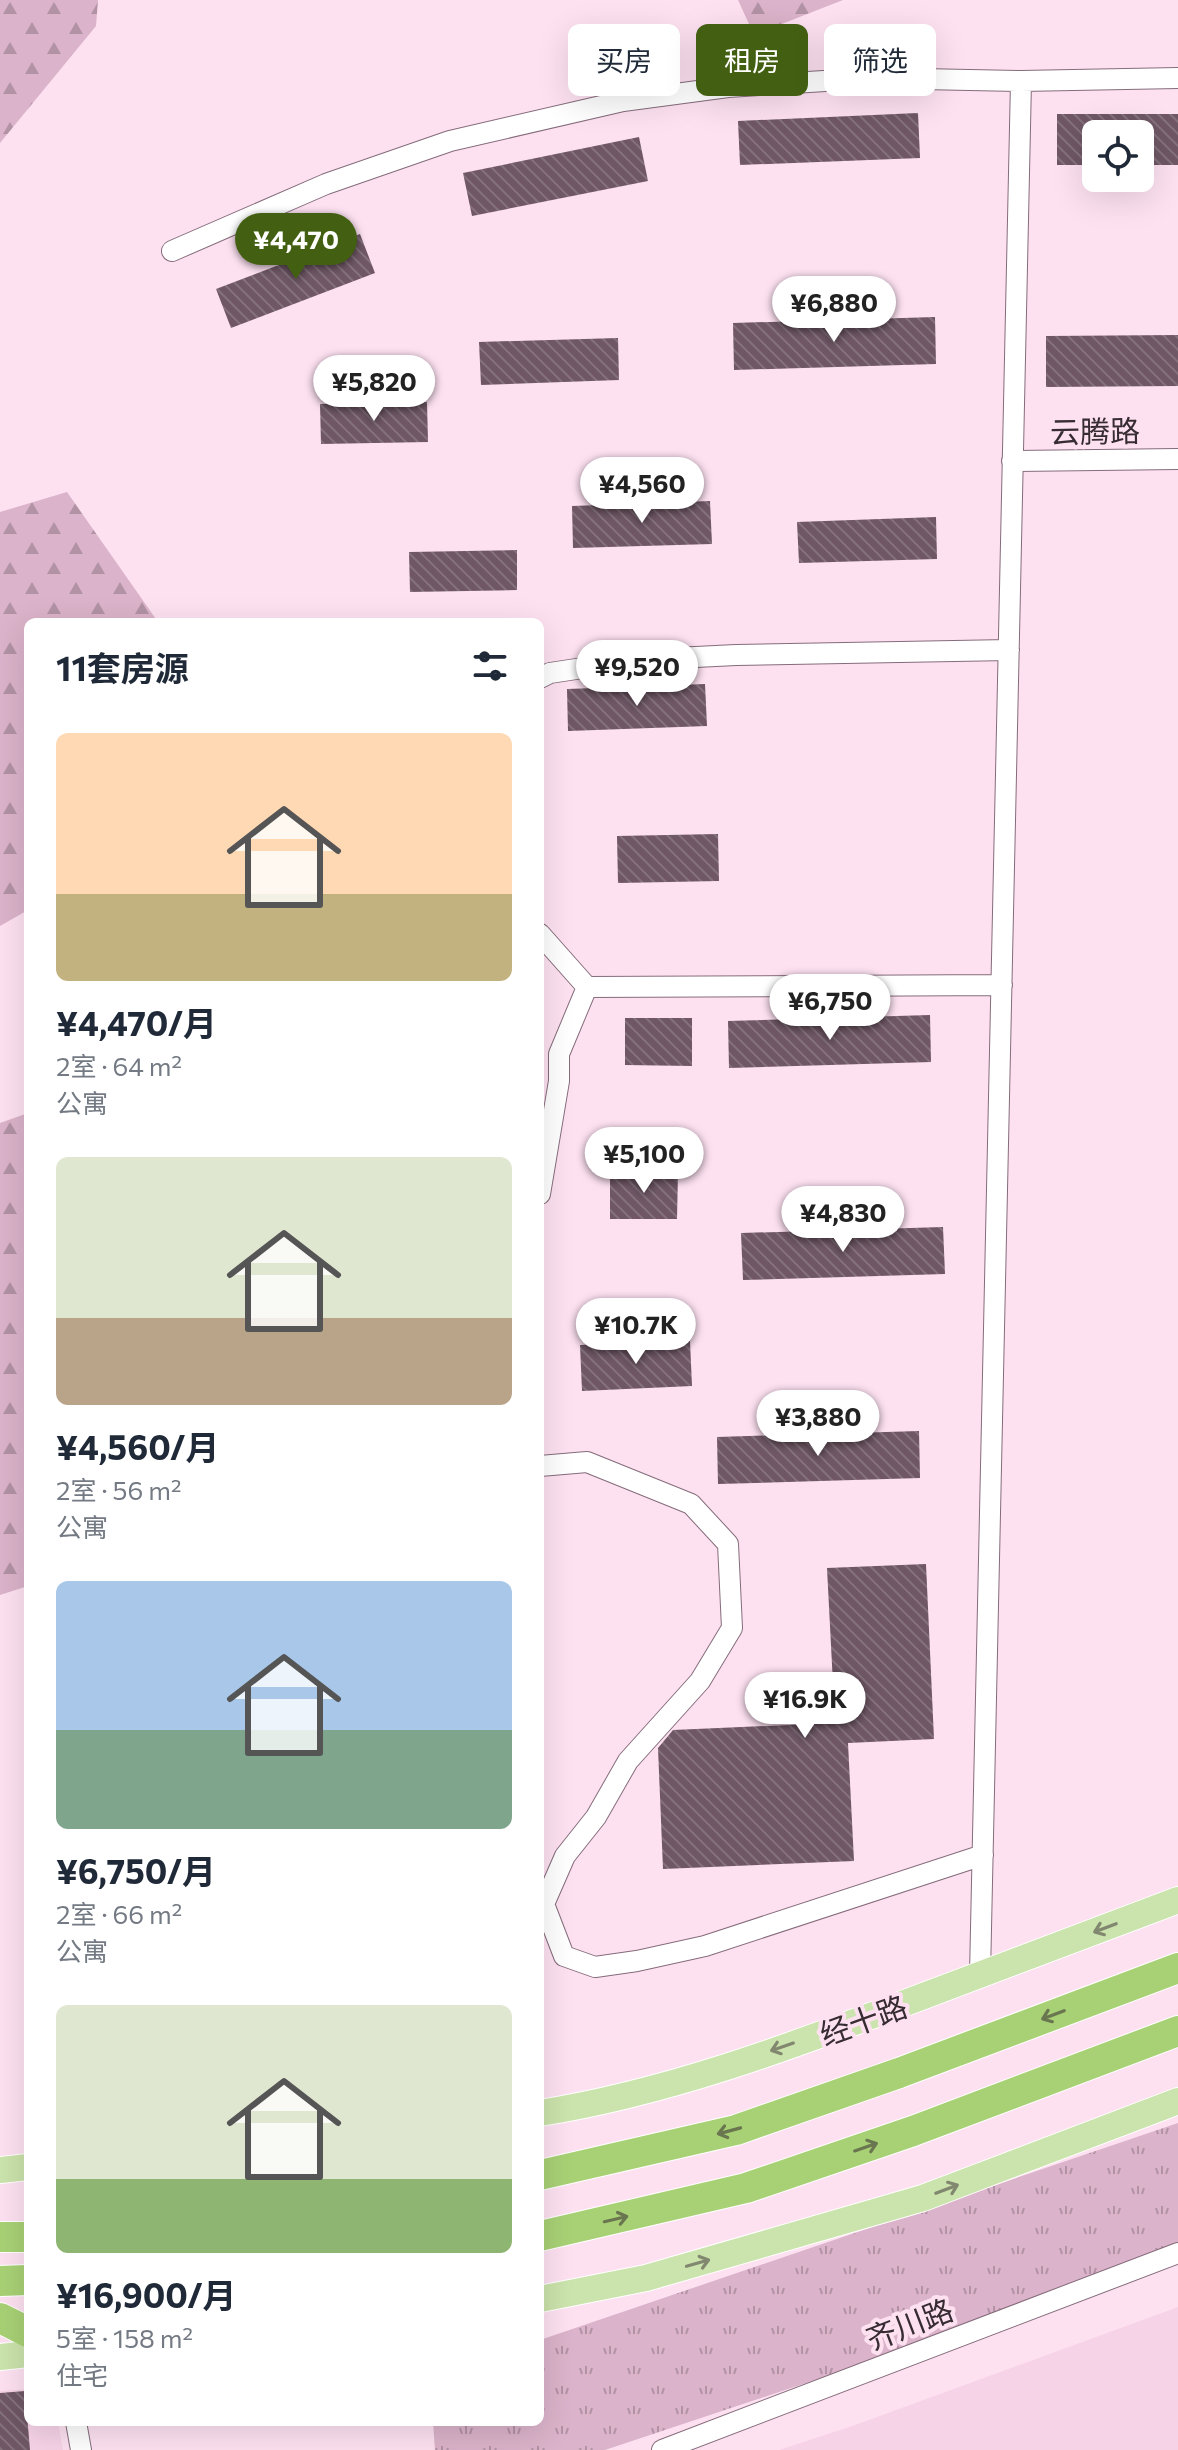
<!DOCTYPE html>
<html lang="zh">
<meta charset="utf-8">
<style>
body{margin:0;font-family:Commissioner,"Noto Sans SC",sans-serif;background:#f6f6f7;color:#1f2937;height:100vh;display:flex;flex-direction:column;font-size:30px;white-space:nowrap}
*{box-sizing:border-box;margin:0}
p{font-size:26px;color:#747a83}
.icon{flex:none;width:44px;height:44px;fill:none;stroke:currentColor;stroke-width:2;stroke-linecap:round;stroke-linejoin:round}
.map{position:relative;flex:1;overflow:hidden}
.details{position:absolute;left:24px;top:618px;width:520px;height:1808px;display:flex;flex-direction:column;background:#fff;border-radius:12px;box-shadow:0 8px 32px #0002}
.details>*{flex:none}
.guide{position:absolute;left:568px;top:24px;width:490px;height:72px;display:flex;gap:16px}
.controls{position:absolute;left:1082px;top:120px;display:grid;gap:16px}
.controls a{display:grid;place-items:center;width:72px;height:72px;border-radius:12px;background:#fff;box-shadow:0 8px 32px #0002;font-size:40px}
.price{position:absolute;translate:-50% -68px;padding:0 18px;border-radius:28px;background:#fff;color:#222;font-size:26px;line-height:52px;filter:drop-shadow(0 2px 4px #0008)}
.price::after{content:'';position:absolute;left:50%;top:48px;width:24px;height:18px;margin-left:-12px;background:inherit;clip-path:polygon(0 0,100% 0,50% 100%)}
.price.on{background:#436012;color:#fff}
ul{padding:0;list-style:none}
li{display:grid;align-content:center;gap:16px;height:424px;padding:0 32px}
li span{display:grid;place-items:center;height:248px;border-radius:12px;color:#555}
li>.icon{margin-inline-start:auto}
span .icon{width:144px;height:144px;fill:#fffc;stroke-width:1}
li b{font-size:34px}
h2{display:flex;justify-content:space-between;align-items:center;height:96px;padding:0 32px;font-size:34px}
.pill{padding:0 28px;border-radius:12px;background:#fff;box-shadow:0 8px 32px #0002;font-size:28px;line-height:72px}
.pill.on{background:#436012;color:#fff}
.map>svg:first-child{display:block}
.built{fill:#f7d3e8}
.grass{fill:url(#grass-tufts)}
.forest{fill:url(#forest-firs)}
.building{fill:url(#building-back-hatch)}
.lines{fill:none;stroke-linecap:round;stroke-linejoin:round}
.minor-casing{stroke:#856c7b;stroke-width:22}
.major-casing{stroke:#fff;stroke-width:28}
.highway-casing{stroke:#fff;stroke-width:32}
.minor{stroke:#fff;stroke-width:20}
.major{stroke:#cbe3ac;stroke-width:26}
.highway{stroke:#a8d175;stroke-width:30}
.oneway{stroke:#81886f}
.oneway2{stroke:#6a7650}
.labels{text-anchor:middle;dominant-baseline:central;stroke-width:8;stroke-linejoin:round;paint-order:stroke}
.street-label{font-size:30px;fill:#372c32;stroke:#fde1f1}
</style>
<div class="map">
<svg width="1178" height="2450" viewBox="0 0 1178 2450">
<defs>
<pattern id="grass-tufts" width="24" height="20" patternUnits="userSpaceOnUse" patternTransform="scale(2)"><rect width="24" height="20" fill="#dbb3ca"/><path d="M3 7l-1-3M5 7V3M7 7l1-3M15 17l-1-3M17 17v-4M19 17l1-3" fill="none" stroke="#b292a5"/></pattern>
<pattern id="forest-firs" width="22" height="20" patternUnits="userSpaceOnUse" patternTransform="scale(2)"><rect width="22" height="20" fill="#dbb3ca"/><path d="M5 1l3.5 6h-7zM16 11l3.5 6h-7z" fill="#b292a5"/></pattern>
<pattern id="building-back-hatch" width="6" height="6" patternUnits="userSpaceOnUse" patternTransform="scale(2)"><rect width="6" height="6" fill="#6f5765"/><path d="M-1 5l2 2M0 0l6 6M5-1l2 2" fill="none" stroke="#84717c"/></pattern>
</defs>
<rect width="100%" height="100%" fill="#fde1f1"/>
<path class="built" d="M1178 2307V2450H779L855 2425Z
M28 2389V2422H58L63 2450H0V2391Z"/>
<path class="grass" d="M1178 2123V2259L605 2450H435L433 2422H540V2340Z"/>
<path class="forest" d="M0 0H98L96 26 0 143Z
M738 0H843L754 35Z
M67 492 158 622H28V910L0 926V512Z
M28 1113V1586L0 1595V1123Z"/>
<path class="building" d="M918 113 920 158 740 165 738 121Z
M1057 114H1178V165H1140V134H1096V165H1057Z
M639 137 648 181 472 216 463 173Z
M360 234 375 273 231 328 216 289Z
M935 317 936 364 734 370 733 323Z
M1178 335V386L1046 387V336Z
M618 338 619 380 481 385 479 342Z
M427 402 428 442 321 444 320 404Z
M710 501 712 544 573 548 572 506Z
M936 517 937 559 799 563 797 522Z
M517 550V590L410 592 409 552Z
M705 684 707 726 568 731 567 689Z
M718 834 719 881 618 883 617 836Z
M930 1015 931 1062 729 1068 728 1021Z
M625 1018H692V1066L625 1065Z
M610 1172H678L677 1219H610Z
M943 1227 945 1274 743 1280 741 1233Z
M690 1341 692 1386 582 1391 580 1345Z
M919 1431 920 1478 718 1484 717 1437Z
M926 1564 934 1739 848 1743 854 1861 663 1869 658 1748 673 1730 835 1723 827 1568Z
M25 2391 30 2450H0V2393Z"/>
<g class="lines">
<g class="minor-casing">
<path id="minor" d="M172 251 326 184 450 141 623 101 728 87 873 78 1021 81 1178 78
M1012 461 1178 459
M540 678 550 673 635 660 736 655 1009 650
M540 934 587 987 559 1054V1081L540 1194
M587 987 1002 985
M540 1466 587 1462 691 1504 728 1544 732 1628 700 1681 628 1761 596 1817 565 1856 544 1904 564 1956 595 1967 637 1961 705 1946 983 1855
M980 1975 1021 81
M76 2422 81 2450
M662 2450 1178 2253"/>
</g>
<g class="major-casing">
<path id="major" d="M540 2113C665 2093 787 2048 905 2003 996 1969 1087 1935 1178 1900
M0 2170 28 2167
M540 2299 646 2278 923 2198 1178 2101
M0 2357 28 2354"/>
</g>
<g class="highway-casing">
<path id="highway" d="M540 2175 736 2130 899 2073 1178 1968
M540 2236 746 2188 913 2131 1178 2031
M0 2237H28
M0 2281 28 2280
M0 2318 28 2332"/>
</g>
<use href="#minor" class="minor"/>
<use href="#major" class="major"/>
<use href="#highway" class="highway"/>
</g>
<defs><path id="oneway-shaft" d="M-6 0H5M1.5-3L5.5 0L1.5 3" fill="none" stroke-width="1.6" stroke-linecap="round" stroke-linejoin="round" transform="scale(2)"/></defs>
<g class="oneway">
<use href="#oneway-shaft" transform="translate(1105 1928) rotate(159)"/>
<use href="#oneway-shaft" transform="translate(782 2047) rotate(161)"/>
<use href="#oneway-shaft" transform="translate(947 2189) rotate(-21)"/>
<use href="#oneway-shaft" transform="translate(698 2263) rotate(-16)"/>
</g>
<g class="oneway2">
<use href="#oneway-shaft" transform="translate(1053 2015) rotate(159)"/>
<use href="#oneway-shaft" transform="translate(729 2131) rotate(165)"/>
<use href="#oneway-shaft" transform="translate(866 2147) rotate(-19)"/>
<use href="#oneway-shaft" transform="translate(616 2219) rotate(-13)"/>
</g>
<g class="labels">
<g class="street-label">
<text transform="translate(1095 430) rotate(-1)">云腾路</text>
<text transform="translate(863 2019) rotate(-20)">经十路</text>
<text transform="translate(909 2323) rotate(-21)">齐川路</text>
</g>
</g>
</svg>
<div class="controls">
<a><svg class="icon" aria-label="locate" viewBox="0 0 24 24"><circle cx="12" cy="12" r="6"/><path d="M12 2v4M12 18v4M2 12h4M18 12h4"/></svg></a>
</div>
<b class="price on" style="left:296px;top:281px">¥4,470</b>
<b class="price" style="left:834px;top:344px">¥6,880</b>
<b class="price" style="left:374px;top:423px">¥5,820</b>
<b class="price" style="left:642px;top:525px">¥4,560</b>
<b class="price" style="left:637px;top:708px">¥9,520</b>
<b class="price" style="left:830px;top:1042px">¥6,750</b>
<b class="price" style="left:644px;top:1195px">¥5,100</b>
<b class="price" style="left:843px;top:1254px">¥4,830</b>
<b class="price" style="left:636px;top:1366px">¥10.7K</b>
<b class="price" style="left:818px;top:1458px">¥3,880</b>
<b class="price" style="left:805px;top:1740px">¥16.9K</b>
<div class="guide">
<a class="pill">买房</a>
<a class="pill on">租房</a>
<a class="pill">筛选</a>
</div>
<section class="details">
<h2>11套房源<svg class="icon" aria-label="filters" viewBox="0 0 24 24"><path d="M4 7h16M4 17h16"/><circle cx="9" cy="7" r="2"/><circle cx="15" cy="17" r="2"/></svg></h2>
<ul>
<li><span style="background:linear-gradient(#ffd9b3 65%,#c2b280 0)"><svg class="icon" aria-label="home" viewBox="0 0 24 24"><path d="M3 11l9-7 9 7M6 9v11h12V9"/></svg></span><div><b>¥4,470/月</b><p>2室 · 64 m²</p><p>公寓</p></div></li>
<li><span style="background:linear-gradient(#dfe7d0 65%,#b9a48a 0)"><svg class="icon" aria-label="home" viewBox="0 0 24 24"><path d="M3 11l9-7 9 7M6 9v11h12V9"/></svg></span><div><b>¥4,560/月</b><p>2室 · 56 m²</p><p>公寓</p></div></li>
<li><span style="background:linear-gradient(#a9c7e8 60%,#7fa58c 0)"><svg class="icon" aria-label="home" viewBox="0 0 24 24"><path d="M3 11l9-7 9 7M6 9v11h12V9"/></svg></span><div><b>¥6,750/月</b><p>2室 · 66 m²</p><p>公寓</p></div></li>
<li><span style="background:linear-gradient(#dfe7d0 70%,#8fb573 0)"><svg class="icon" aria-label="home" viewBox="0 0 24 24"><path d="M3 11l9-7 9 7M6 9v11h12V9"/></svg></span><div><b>¥16,900/月</b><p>5室 · 158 m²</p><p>住宅</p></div></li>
</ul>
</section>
</div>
